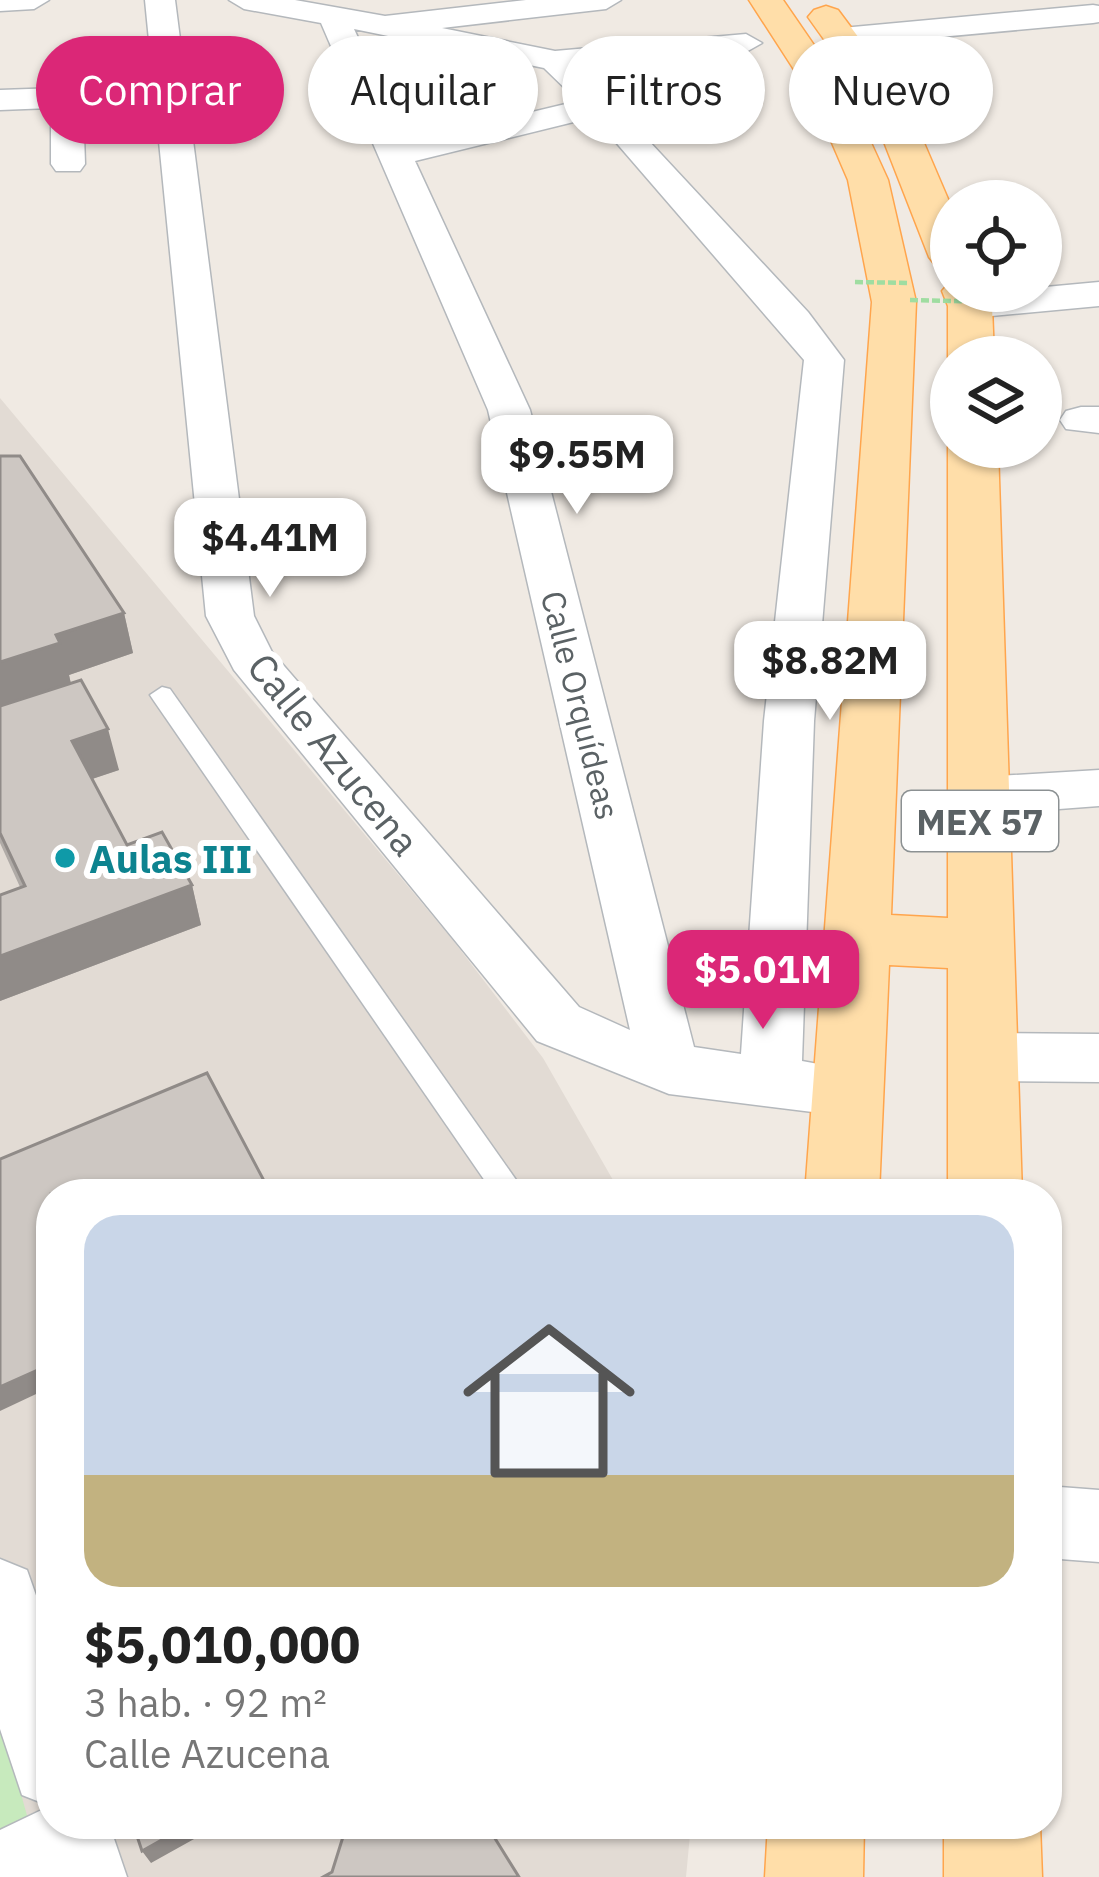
<!DOCTYPE html>
<html lang="es">
<meta charset="utf-8">
<style>
body{margin:0;font-family:"IBM Plex Sans",sans-serif;background:#f6f6f6;color:#222;height:100vh;display:flex;flex-direction:column;font-size:45px;white-space:nowrap}
*{box-sizing:border-box;margin:0}
p{font-size:39px;color:#767676}
.icon{flex:none;width:66px;height:66px;fill:none;stroke:currentColor;stroke-width:2;stroke-linecap:round;stroke-linejoin:round}
.map{position:relative;flex:1;overflow:hidden}
.side{position:absolute;left:36px;top:1179px;width:1026px;height:660px;display:flex;flex-direction:column;background:#fff;border-radius:48px;box-shadow:0 3px 9px #0004}
.side>*{flex:none}
.guide{position:absolute;left:36px;top:36px;width:1029px;height:108px;display:flex;gap:24px}
.buttons{position:absolute;left:930px;top:180px;display:grid;gap:24px}
.buttons a{display:grid;place-items:center;width:132px;height:132px;border-radius:50%;background:#fff;box-shadow:0 3px 9px #0004;font-size:60px}
.price{position:absolute;translate:-50% -102px;padding:0 27px;border-radius:24px;background:#fff;color:#222;font-size:39px;line-height:78px;filter:drop-shadow(0 3px 6px #0008)}
.price::after{content:'';position:absolute;left:50%;top:72px;width:36px;height:27px;margin-left:-18px;background:inherit;clip-path:polygon(0 0,100% 0,50% 100%)}
.price.current{background:#db2777;color:#fff}
ul{padding:0;list-style:none}
li{display:grid;align-content:center;gap:24px;height:636px;padding:0 48px}
li+li{border-top:3px solid #e0e0e0}
li span{display:grid;place-items:center;height:372px;border-radius:36px;color:#555}
li>.icon{margin-inline-start:auto}
span .icon{width:216px;height:216px;fill:#fffc;stroke-width:1}
li b{font-size:51px}
.chip{padding:0 42px;border-radius:54px;background:#fff;box-shadow:0 3px 9px #0004;font-size:42px;line-height:108px}
.chip.current{background:#db2777;color:#fff}
.map>svg:first-child{display:block}
.education{fill:#e2dbd4}
.green{fill:#c7eabd}
.lines{fill:none;stroke-linecap:round;stroke-linejoin:round}
.lane-casing{stroke:#b4b8bc;stroke-width:3}
.street-casing{stroke:#b4b8bc;stroke-width:3}
.primary-casing{stroke:#ffa54d;stroke-width:3}
.lane{fill:#fff;fill-rule:evenodd}
.street{fill:#fff;fill-rule:evenodd}
.primary{fill:#ffdea9;fill-rule:evenodd}
.path-bridge{stroke:#9fdda1;stroke-width:4.5;stroke-dasharray:8 3;stroke-linecap:butt}
.wall{fill:#b0aba7}
.shaded-wall{fill:#908b88}
.building{fill:#cdc7c2;stroke:#908b88;stroke-width:3}
.culture-dot{fill:#0f9aa8;stroke:#fff;stroke-width:4.5}
.labels{text-anchor:middle;dominant-baseline:central;stroke-width:12;stroke-linejoin:round;paint-order:stroke}
.far-street-label{font-size:33px;fill:#5b6265;stroke:#fff}
.shield{fill:#fff;stroke:#8c9193;stroke-width:3}
.shield-label{font-size:36px;font-weight:bold;fill:#5b6265}
.street-label{font-size:39px;fill:#5b6265;stroke:#fff}
.culture-label{font-size:39px;font-weight:bold;fill:#0d838f;stroke:#fff;text-anchor:start}
</style>
<div class="map">
<svg width="1099" height="1877" viewBox="0 0 1099 1877">
<rect width="100%" height="100%" fill="#f0eae3"/>
<path class="education" d="M0 398 452 939 543 1058 621 1194H51V1824H691L686 1877H0Z"/>
<path class="green" d="M0 1718 44 1877H0Z"/>
<g class="lines">
<g class="lane-casing">
<path id="lane" d="M162 687 170 689 526 1194H494L154 701 150 695Z"/>
</g>
<g class="street-casing">
<path id="street" d="M0 0H49L34 9 0 11Z
M145 0H175L254 616 272 652 579 1007 630 1030 488 410 321 23 244 9 229 0H295L385 16 526 0H621L606 9 442 28 555 51 746 34 762 43 746 52 581 68 808 312 844 360 814 721 802 1061 867 1073 876 1091 867 1109 845 1116 669 1094 537 1041 234 670 206 616ZM354 29 544 68 578 101 406 142ZM594 117 804 360 764 721 741 1054 694 1047 530 410 415 161Z
M1093 5 1099 6V22L1093 23 842 46 826 37 842 28Z
M58 88 70 91 83 105 85 164 80 171H56L51 164V108L0 110V90Z
M1099 282V306L970 318 956 314 951 306 956 298 970 294Z
M1081 407H1099V433L1066 429 1060 420 1066 411Z
M1099 770V806L980 815 961 809 954 796 961 783 980 777Z
M985 1033 1099 1034V1082L985 1081 964 1074 955 1057 964 1040Z
M1047 1486 1099 1490V1562L1047 1558Z
M0 1559 27 1570 51 1638V1824H109L127 1877H0V1830L50 1806 22 1795 0 1729Z"/>
</g>
<g class="primary-casing">
<path id="primary" d="M749 0H783L851 99 888 180 916 302 891 915 948 918V447L951 443V447H998L1022 1194H948V968L889 965 879 1194H805L872 302 848 180 813 99Z
M826 6 838 10 906 101 951 206V270L936 266 929 257 868 101 808 17 814 10Z
M951 281V291H986L992 306 994 357H951V362L948 357V306L942 291Z
M768 1824H864L863 1877H765Z
M944 1824H1040L1042 1877H944Z"/>
</g>
<use href="#lane" class="lane"/>
<use href="#street" class="street"/>
<use href="#primary" class="primary"/>
<path class="path-bridge" d="M855 282 909 283
M910 300 990 302"/>
</g>
<path class="wall" d="M0 456 124 613 133 653 69 675 71 684 119 770 92 779 127 845 192 885 201 925 0 1001V895L20 887 0 843Z"/>
<path class="shaded-wall" d="M124 613 133 653 69 675 71 684 0 706V662L56 635Z
M108 729 119 770 83 782 72 741Z
M192 885 201 925 0 1001V956Z
M51 1364V1387L0 1411V1387Z
M190 1824H221L151 1863 142 1851Z"/>
<path class="building" d="M0 456H20L124 613 56 635 60 643 0 662Z
M81 680 108 729 72 741 127 845 162 832 192 885 0 956V895L25 886 0 833V706Z
M207 1073 271 1194H51V1364L0 1387V1159Z
M51 1557V1593L40 1563Z
M133 1824H190L142 1851Z
M347 1824H469L491 1832 519 1877H323L332 1872Z"/>
<circle class="culture-dot" cx="65" cy="858" r="12"/>
<g class="labels">
<g class="far-street-label">
<text transform="translate(581 705) rotate(76)">Calle Orquídeas</text>
</g>
<rect class="shield" x="902" y="791" width="156" height="60" rx="9"/>
<g class="shield-label">
<text x="980" y="821">MEX 57</text>
</g>
<g class="street-label">
<text transform="translate(334 754) rotate(51)">Calle Azucena</text>
</g>
<g class="culture-label">
<text x="89" y="858">Aulas III</text>
</g>
</g>
</svg>
<div class="buttons">
<a><svg class="icon" aria-label="locate" viewBox="0 0 24 24"><circle cx="12" cy="12" r="6"/><path d="M12 2v4M12 18v4M2 12h4M18 12h4"/></svg></a>
<a><svg class="icon" aria-label="layers" viewBox="0 0 24 24"><path d="M12 4l9 5-9 5-9-5zM3 14l9 5 9-5"/></svg></a>
</div>
<b class="price" style="left:577px;top:517px">$9.55M</b>
<b class="price" style="left:270px;top:600px">$4.41M</b>
<b class="price" style="left:830px;top:723px">$8.82M</b>
<b class="price current" style="left:763px;top:1032px">$5.01M</b>
<div class="guide">
<a class="chip current">Comprar</a>
<a class="chip">Alquilar</a>
<a class="chip">Filtros</a>
<a class="chip">Nuevo</a>
</div>
<section class="side">
<ul>
<li><span style="background:linear-gradient(#c9d6e8 70%,#c2b280 0)"><svg class="icon" aria-label="home" viewBox="0 0 24 24"><path d="M3 11l9-7 9 7M6 9v11h12V9"/></svg></span><div><b>$5,010,000</b><p>3 hab. · 92 m²</p><p>Calle Azucena</p></div></li>
</ul>
</section>
</div>
